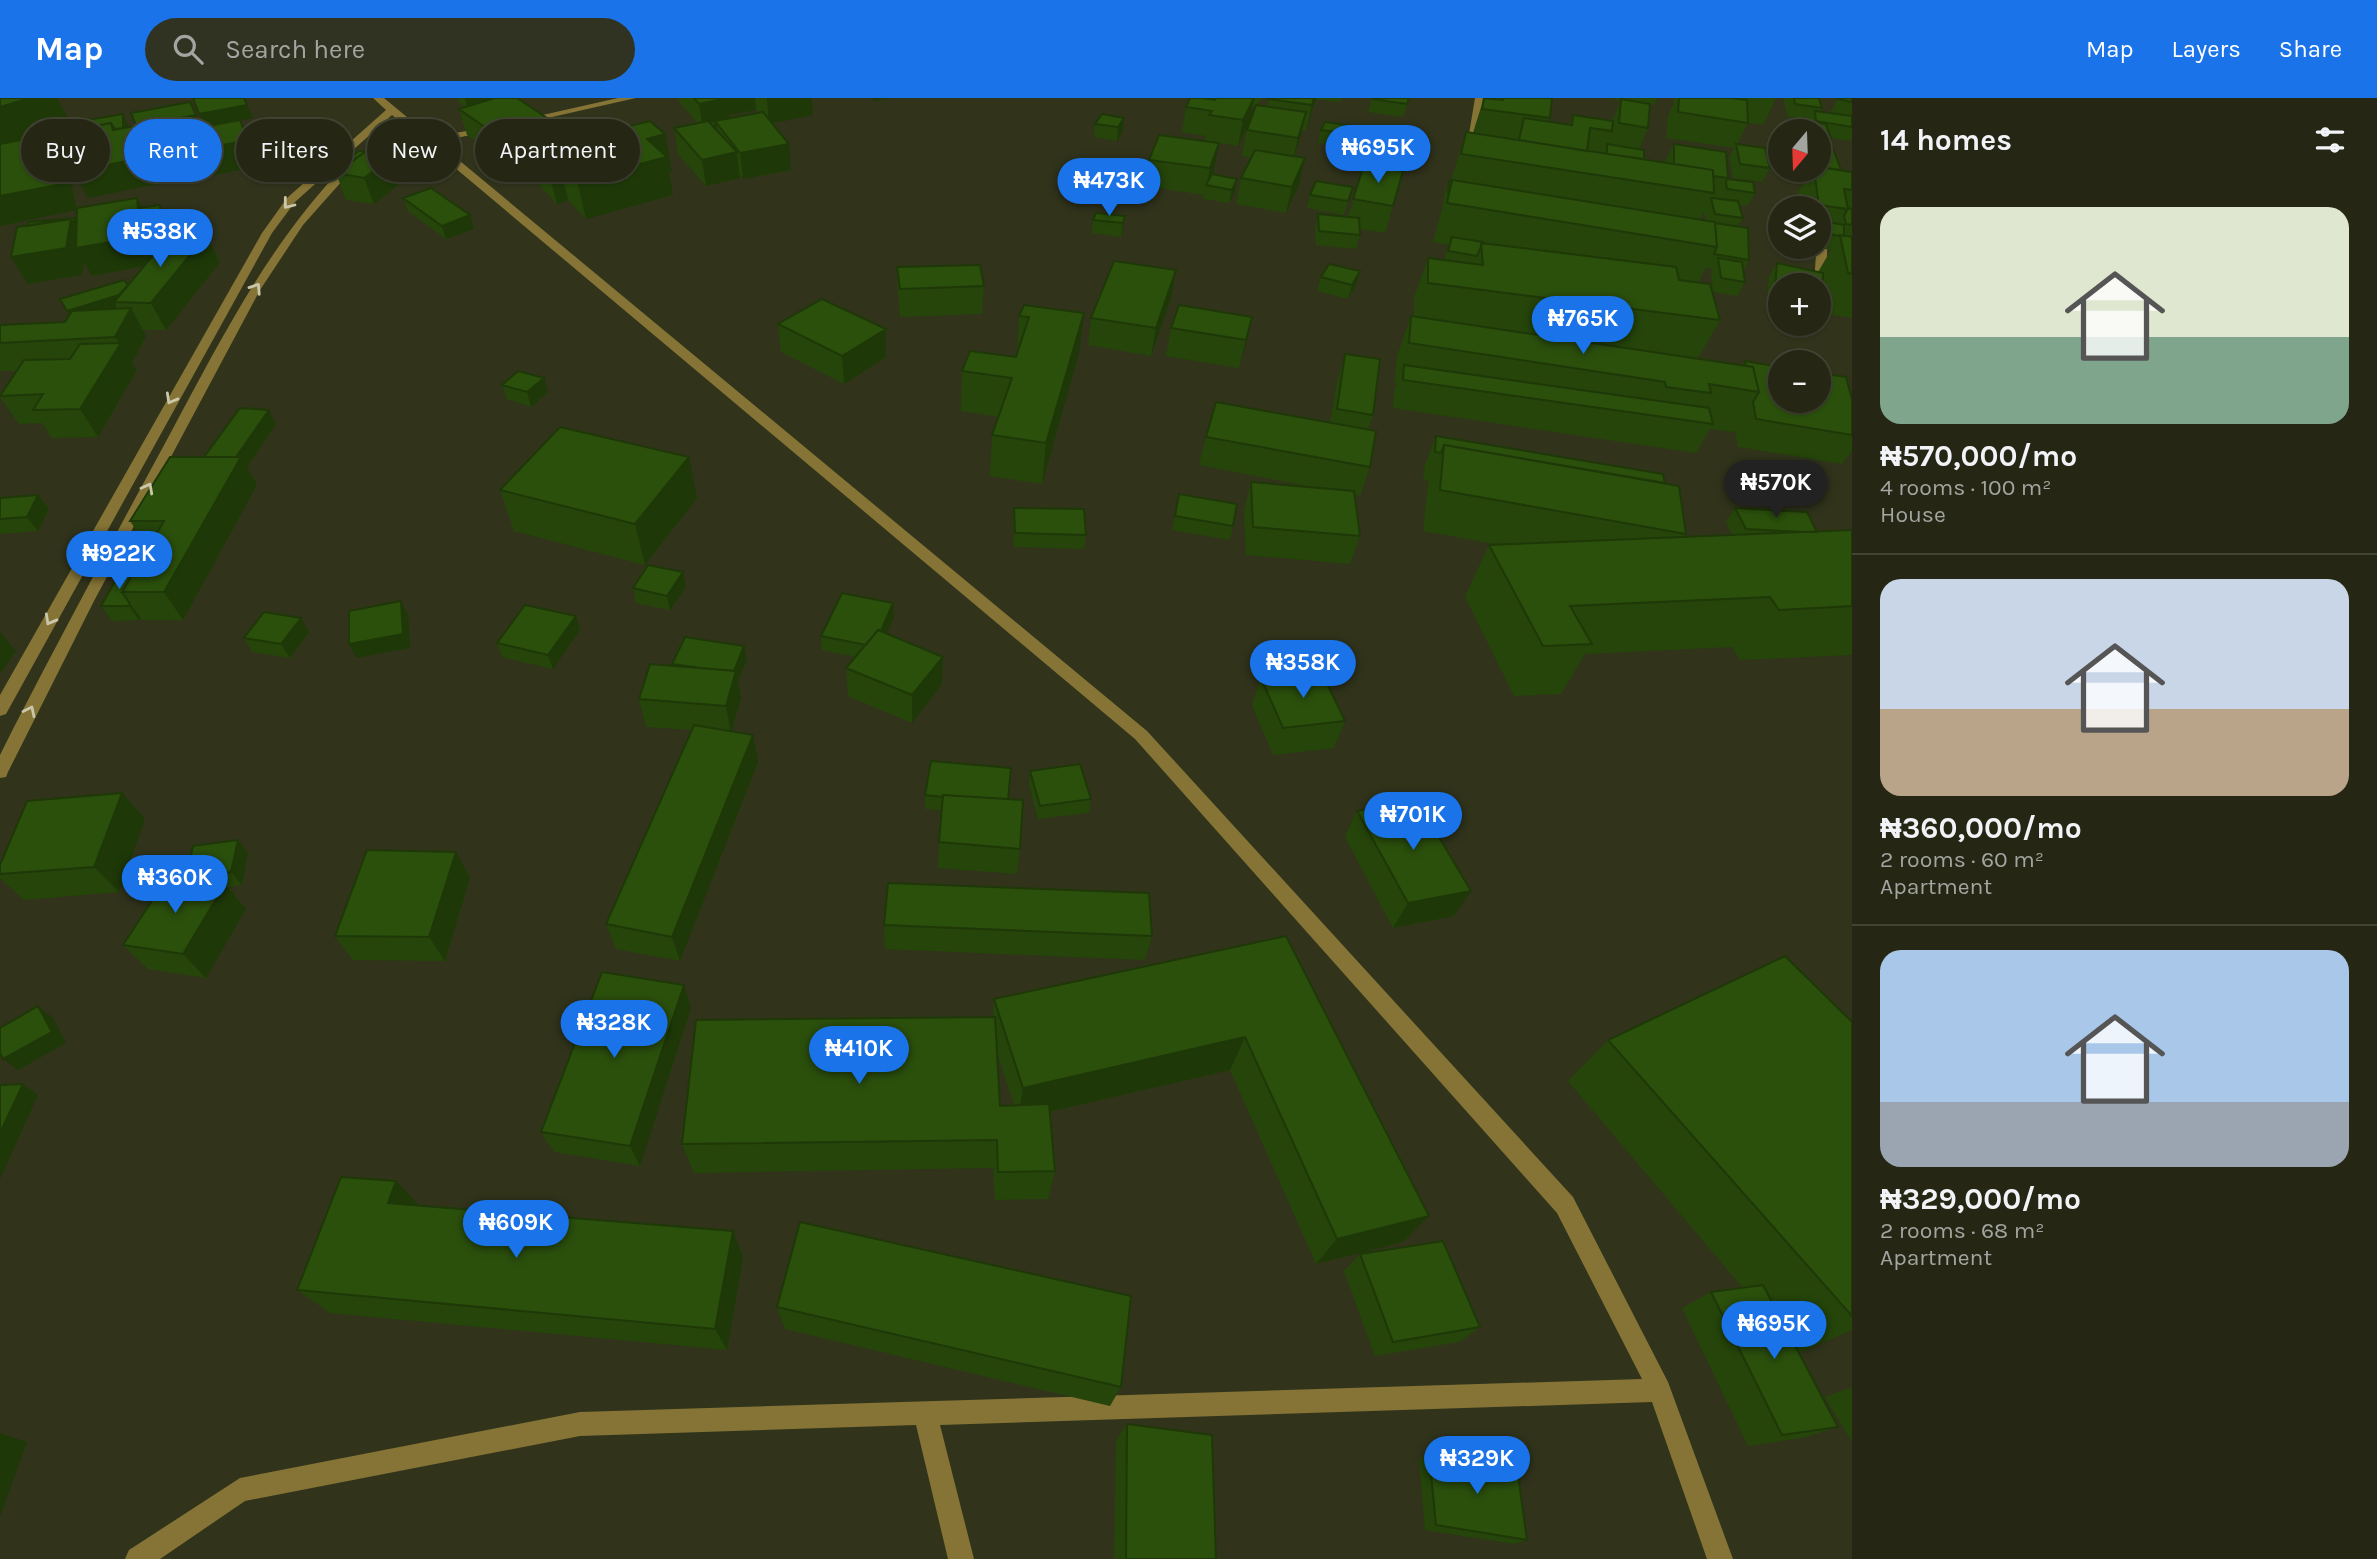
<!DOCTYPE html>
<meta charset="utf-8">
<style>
body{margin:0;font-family:Karla,sans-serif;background:#313322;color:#f1f3f6;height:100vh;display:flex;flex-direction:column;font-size:26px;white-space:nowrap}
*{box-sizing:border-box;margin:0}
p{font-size:23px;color:#a3a5a0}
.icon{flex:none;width:38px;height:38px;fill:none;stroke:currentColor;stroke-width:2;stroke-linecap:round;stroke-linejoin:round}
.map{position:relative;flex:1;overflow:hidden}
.sheet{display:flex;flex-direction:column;background:#252714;width:525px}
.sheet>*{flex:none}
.guide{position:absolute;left:21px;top:21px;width:665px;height:63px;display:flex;gap:14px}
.needle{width:46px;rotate:199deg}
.tools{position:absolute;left:1768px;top:21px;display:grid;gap:14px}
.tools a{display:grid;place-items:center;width:63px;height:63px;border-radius:50%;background:#252714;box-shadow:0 2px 5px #0004,0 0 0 2px #424434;font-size:35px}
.price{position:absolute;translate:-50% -60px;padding:0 16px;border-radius:24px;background:#1a73e8;color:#fff;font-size:23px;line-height:46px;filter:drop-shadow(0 2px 4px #0008)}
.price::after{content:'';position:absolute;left:50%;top:42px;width:21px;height:16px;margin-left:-10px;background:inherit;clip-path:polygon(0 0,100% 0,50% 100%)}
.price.on{background:#222;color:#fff}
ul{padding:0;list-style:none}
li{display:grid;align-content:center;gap:14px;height:371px;padding:0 28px}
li+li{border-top:2px solid #424434}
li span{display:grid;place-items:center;height:217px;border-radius:21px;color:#555}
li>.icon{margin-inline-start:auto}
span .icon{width:126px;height:126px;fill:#fffc;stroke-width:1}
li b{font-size:30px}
h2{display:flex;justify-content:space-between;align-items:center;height:84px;padding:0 28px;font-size:30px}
.chip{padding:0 24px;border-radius:32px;background:#252714;box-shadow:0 2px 5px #0004,0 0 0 2px #424434;font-size:24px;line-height:63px}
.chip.on{background:#1a73e8;color:#fff}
header{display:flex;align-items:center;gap:42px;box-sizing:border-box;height:98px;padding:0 35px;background:#1a73e8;color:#fff}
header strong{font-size:33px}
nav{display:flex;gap:38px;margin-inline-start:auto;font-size:24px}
.search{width:490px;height:63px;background:#313322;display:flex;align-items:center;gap:18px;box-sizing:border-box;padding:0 24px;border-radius:38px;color:#a3a5a0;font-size:26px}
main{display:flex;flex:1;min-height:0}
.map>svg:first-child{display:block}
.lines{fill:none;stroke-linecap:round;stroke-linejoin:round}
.minor{fill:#857436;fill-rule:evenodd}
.wall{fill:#25450a;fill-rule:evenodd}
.shaded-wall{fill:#1e3808}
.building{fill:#2b500c;stroke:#1e3808;stroke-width:2}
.oneway{stroke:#cac7aa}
</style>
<header>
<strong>Map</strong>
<div class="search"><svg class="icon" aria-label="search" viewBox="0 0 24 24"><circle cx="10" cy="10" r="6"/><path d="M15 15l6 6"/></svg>Search here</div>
<nav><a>Map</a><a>Layers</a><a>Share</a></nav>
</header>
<main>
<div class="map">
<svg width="1852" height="1461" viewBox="0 0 1852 1461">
<rect width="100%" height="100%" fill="#31341b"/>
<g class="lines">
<path class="minor" d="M373 0H384L431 39 490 29V33L437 44 1147 633 1573 1099 1668 1284 1733 1461H1707L1652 1304 940 1327 974 1461H948L916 1327 580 1338 245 1403 160 1461H125L129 1452 240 1380 580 1314 1642 1281 1557 1115 1135 641 392 17 295 104 272 135 6 616 0 618V597L262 135 287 100 386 12Z
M618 0H636L521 26 516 23Z
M1475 0H1485L1477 48 1472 51 1467 48Z
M349 63 358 65 303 127 260 192 94 503 8 674 6 679 0 680V657L13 631C64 532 117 434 170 336 222 239 271 142 349 63Z
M1823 123 1828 126 1826 189 1820 192 1818 187H1814L1818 125Z"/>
</g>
<path class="wall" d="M0 0H57L73 29 58 34 72 56 64 58 66 62 77 111 137 100 142 110 173 134 174 136 206 137 220 164 166 232H143L146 238 132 265 137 272 98 339 52 340 42 325 19 326 0 299V297L17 273H0V227L65 224 70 217 60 201 128 187 144 168 92 178 84 164 82 177 28 186 11 159 76 120 77 123V112L0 128Z
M458 0H490L491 1 565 32 589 38 672 73 669 74 673 97 586 121 568 102 557 106 533 80 529 81 467 37 459 11 465 9 460 6Z
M678 0H812L813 17 772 25 791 72 743 81 740 77V80L706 88 678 56 674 30 697 25 679 3ZM756 12 760 15 730 20 729 17Z
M1206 0H1262L1258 7 1267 9 1269 0H1342L1340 4 1316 1 1306 32H1302L1294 59 1299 87 1286 115 1236 106 1241 80 1251 60 1242 58 1247 32 1255 9H1252L1249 26 1238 48 1205 43 1206 38 1182 34 1186 9Z
M1372 0H1409L1403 19 1368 14Z
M1484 0H1552L1548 24 1569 27 1573 17 1612 23 1621 2 1608 0H1657L1654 7 1650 6 1648 30 1639 51 1644 61 1665 64 1674 46 1728 80 1727 81 1755 95 1747 108 1739 107 1743 120 1738 128 1749 162 1743 173 1745 184 1737 198 1713 194 1711 174 1712 171 1706 169 1698 185 1720 222 1698 260 1743 267 1745 263 1852 301V353L1842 366 1738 349 1735 332 1734 334 1710 331 1696 355 1393 310 1394 295 1397 285H1394L1397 258 1411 218 1414 219V199L1428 160 1444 162 1449 147 1433 144 1443 108 1444 97 1449 83H1451L1466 34 1473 35 1476 25ZM1704 114 1706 123 1700 122Z
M1674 0H1776L1763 27 1748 25 1737 46 1770 70 1762 84 1733 80 1729 59 1734 50 1666 40 1668 18 1674 5Z
M1783 0H1819L1822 10 1820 13 1848 18 1831 14 1838 0H1852V43L1831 40V41L1825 52 1841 72 1852 74V220L1822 215 1820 201 1818 204V187H1780V205L1767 203 1769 179 1777 165 1818 174 1831 152 1815 149H1818V110H1800L1798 94 1804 85 1800 72H1818V33H1794L1799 23 1809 24 1810 22 1788 19Z
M1102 16 1123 33 1117 43 1094 39 1095 26Z
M1353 28 1346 49 1318 45 1321 32Z
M1374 36 1404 41 1397 72 1403 73 1385 135 1360 131V137L1356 151 1316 147 1315 130 1318 116 1348 119 1361 77 1362 62 1366 49H1369Z
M419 38 427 64 374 106 346 102 336 75 350 65 349 62 366 53Z
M1219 45 1212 77 1237 81 1235 94 1229 105 1203 101 1204 97 1145 88 1149 62Z
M1353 89 1344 117 1307 110 1310 97Z
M403 100 474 131 446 141 408 113Z
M1125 118 1123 132 1121 139 1092 135 1093 122Z
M897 169 984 188 982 216 900 219 898 197Z
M1321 179 1356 187 1348 201 1317 193Z
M1171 200 1151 258 1088 247 1091 220Z
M1024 207 1079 255 1042 386 990 378 992 337 999 319 961 313 962 273 1016 259 1017 255 1019 218Z
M1252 219 1239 270 1166 258 1171 230Z
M778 226 886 231V259L844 286 781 254Z
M1345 256 1373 317 1368 331 1370 369 1360 398 1354 396 1360 438 1350 466 1246 457 1244 413 1251 384 1323 391 1199 367 1206 339 1330 325 1337 284Z
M502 287 548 294 531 309 507 301Z
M276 326 247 369 257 387 183 522H142L141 520 139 522 112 523 101 508 135 472 148 450 130 423 204 359Z
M1436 338 1665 385 1686 436 1684 439 1732 437 1726 424 1735 410 1817 434 1852 432V557L1740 562 1732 549 1585 556 1561 596 1514 598 1465 499 1489 447H1500L1423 433 1428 387 1429 383 1423 382 1425 366Z
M500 392 697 400 645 467 514 433Z
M38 397 49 411 38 433 0 436V400Z
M1014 410 1086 437 1084 451 1014 449 1013 424Z
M1175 418 1233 428 1230 442 1172 432Z
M683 474 686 489 670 512 636 505 633 490Z
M576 518 580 532 553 571 502 559 497 545Z
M894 519 886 536 942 586 912 625 848 598 846 570 856 559 822 552 821 538Z
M301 520 309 534 290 560 252 554 244 540Z
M747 562 738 583 741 600 732 633 758 664 680 863 616 851 606 826 692 632 646 629 639 601 672 568V566Z
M1261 580 1345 623 1334 650 1273 657 1252 607Z
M1030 673 1091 701 1089 715 1038 721 1029 687Z
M925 697 1008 701 1020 751 1017 776 938 770 939 744 942 712 925 711Z
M1357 713 1454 818 1393 830 1345 739Z
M145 721 119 794 24 802 0 780V767Z
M238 742 248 755 242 787 228 789 246 811 206 880 148 871 123 847 185 780Z
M456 754 470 780 445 863 353 862 335 838Z
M884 827 1152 838 1145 862 885 851Z
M1286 838 1403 1144 1316 1166 1230 972 1049 1014 1055 1073 1048 1101 995 1102 993 1070 694 1075 682 1046 993 919 994 901ZM997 954 1014 1007 1000 1008Z
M691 910 640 1068 554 1054 541 1034Z
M1852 924V1232L1799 1255 1838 1329 1802 1340 1748 1348 1682 1210 1711 1194 1743 1190 1568 983 1608 942Z
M420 1108 733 1133 743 1159 727 1252 330 1215 297 1192Z
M1360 1156 1480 1229 1459 1244 1375 1258 1344 1173Z
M777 1209 1121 1289 1110 1308 785 1231Z
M1852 1289V1344L1825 1299Z
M1127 1326 1216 1461H1114L1116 1342Z
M1429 1355 1527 1442 1514 1446 1425 1432 1419 1361Z"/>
<path class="shaded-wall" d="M29 0H57L73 29 0 53V9Z
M465 0H490L491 4 468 11Z
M721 0H755L756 12 729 17 731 26 715 23 703 31 699 6Z
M767 0H812L813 17 769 26Z
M873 0H891L873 3Z
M1254 0 1249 26 1238 48 1243 22Z
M1314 0H1316L1306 32 1312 7Z
M247 7 253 20 205 29 199 16Z
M1306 14 1300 40 1292 66 1298 40Z
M123 16 129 29H136L196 17 202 30 157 39 163 50 173 83 88 100 74 74 89 71 78 50Z
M1124 20 1123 33 1117 43 1118 29Z
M240 22 259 68 181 84 168 58Z
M52 36 65 43 72 56 64 58 66 62 77 112 0 128V98Z
M665 36 672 73 669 74 673 97 586 121 577 82 647 41Z
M419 38 427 64 374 106 364 80Z
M1219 45 1214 72 1208 88H1207L1210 70Z
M789 46 791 72 743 81 740 55Z
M532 52 559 64 568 102 557 106 547 67Z
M526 53 533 80 529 81 522 55Z
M737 54 740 80 706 88 702 62Z
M1305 60 1299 87 1286 115 1292 89Z
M1237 81 1235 94 1229 105 1232 92Z
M137 100 151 127 160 107 173 134 176 162 92 178 84 164 82 177 28 186 11 159 71 121 76 120 83 134 138 110Z
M470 117 474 131 446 141 442 128Z
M1125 118 1123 132 1121 139 1123 125Z
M206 137 220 164 166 232 151 205Z
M1176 172 1171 200 1151 258 1156 230Z
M1360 173 1356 187 1348 201 1352 187Z
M132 193 114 204 119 213 76 227 67 213Z
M131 210 146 238 132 265 137 272 98 339 80 311 120 246 115 239Z
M1084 215 1079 255 1042 386 1046 345Z
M1252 219 1246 246 1239 270 1246 242Z
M886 231V259L844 286 842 258Z
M544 280 548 294 531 309 527 294Z
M269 312 276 326 247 369 257 387 183 522 164 494 229 369Z
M689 359 697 400 645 467 635 426Z
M38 397 49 411 38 433 27 419Z
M683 474 686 489 670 512 667 498Z
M401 503 408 517 410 550 356 560 349 546Z
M893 505 894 519 875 563 874 548Z
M130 506 141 520 139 522 129 508Z
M576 518 580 532 553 571 548 557Z
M301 520 309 534 290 560 281 546Z
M0 534 16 553 0 576Z
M744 548 747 562 738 583 741 600 731 635 726 608 733 575Z
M943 559 942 586 912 625V597Z
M753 637 758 664 680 863 672 839Z
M122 695 145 721 119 794 94 769Z
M238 742 248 755 242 787 231 774Z
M456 754 470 780 445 863 429 839Z
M225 786 246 811 206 880 183 856Z
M1471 793 1454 818 1393 830 1408 805Z
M684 887 691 910 640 1068 630 1048Z
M38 908 53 920 66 945 18 972 3 961Z
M1245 939 1230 972 1018 1021 1023 990Z
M23 986 38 997 0 1081V1035Z
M396 1083 422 1110 388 1105Z
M1429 1118 1403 1144 1316 1166 1337 1141Z
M733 1133 743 1159 727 1252 715 1231Z
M0 1335 27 1344 0 1419Z"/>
<path class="building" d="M0 0H29L0 9Z
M193 0H244L247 7 199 16Z
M495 0H517L565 32 523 42 526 53 522 55 459 11Z
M694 0H727L699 6Z
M1190 0H1202L1215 2 1216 0H1254L1243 22 1209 17 1212 13 1186 9Z
M1269 0H1314L1312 7 1268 1Z
M1372 0H1409L1407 6 1372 1Z
M1484 0 1503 2V0H1552L1550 20 1482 11Z
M1679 0H1731L1747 2 1748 25 1678 14Z
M1794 0H1819L1822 10 1795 6Z
M1839 0H1852V4L1838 1Z
M1621 1 1650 6 1648 30 1619 25Z
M190 4 196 17 151 26 150 25 136 27 131 15Z
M1256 7 1306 14 1298 40 1247 32Z
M1815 13 1852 18V29L1816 23Z
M763 14 789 46 740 55 715 23Z
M123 16V30L115 31 111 25 81 31V23Z
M1102 16 1124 20 1118 29 1095 26Z
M1573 17 1613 23 1612 33 1590 30 1587 53 1519 42 1524 20 1572 27Z
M240 22 248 42 168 58 161 37Z
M650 23 665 36 647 41 667 59 577 82 559 64 547 67 523 42 579 28 589 38Z
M708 23 737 54 702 62 674 30Z
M715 23 716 31 710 24Z
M1799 23 1826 26 1831 41 1818 40V33H1803Z
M1325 24 1353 28 1349 36 1321 32Z
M111 25 113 32 150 25 160 56 74 74 71 62 94 57 91 48 78 50 74 32Z
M55 31 65 43 57 45 52 36 27 41 25 39Z
M392 34 419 38 364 80 336 75Z
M1466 34 1713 72 1714 95 1461 56Z
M52 36 62 86 0 98V46Z
M1374 36 1404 41 1398 68 1364 64 1366 49 1387 51 1369 47Z
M1159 37 1219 45 1210 70 1149 62Z
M1607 46 1644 52V61L1607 56Z
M1674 46 1726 54 1728 80 1713 78V72L1674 66Z
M1736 46 1765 50 1770 70 1740 66Z
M1818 51 1834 53 1841 72 1818 69Z
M1255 52 1305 60 1292 89 1241 80Z
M358 53H366L353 63 349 62Z
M1364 67 1403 73 1393 108 1353 101Z
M1818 69 1852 74V92L1844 91 1848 111 1819 107 1814 72H1818Z
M1212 76 1237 81 1232 92 1206 87Z
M1727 81 1753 84 1755 95 1727 91 1726 84Z
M1452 82 1715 124 1717 149 1447 105Z
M1316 83 1353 89 1348 103 1310 97Z
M1449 83 1452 84 1448 95Z
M431 90 470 117 442 128 403 100Z
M137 100 138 110 160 107 162 135 76 150 77 110Z
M1711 100 1738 103 1743 120 1715 116Z
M1848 110 1852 111V127L1846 126 1844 118Z
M1096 115 1125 118 1123 125 1093 122Z
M1318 116 1359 120 1360 137 1319 133Z
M76 120 73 125 71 121 27 128 29 124Z
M71 121 66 150 11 159 17 129Z
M1818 122 1844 127V138L1840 137V138L1818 134Z
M1715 125 1748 130 1749 162 1714 156 1717 149Z
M171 136 206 137 151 205 114 204Z
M1840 137 1852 139V176L1848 175Z
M1452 139 1483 144 1477 158 1448 153Z
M1481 145 1676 169 1679 182 1710 186 1720 222 1428 185V160L1483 167Z
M1718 160 1742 164 1745 184 1721 180Z
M1114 163 1176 172 1156 230 1091 220Z
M1777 165 1823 175 1822 198H1818V187H1780V190L1775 189Z
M1329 166 1360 173 1352 187 1321 179Z
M980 167 984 188 900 191 897 169Z
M124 182 128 187 119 197 67 213 60 201Z
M822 201 886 231 842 258 778 226Z
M1024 207 1084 215 1046 345 992 337 1012 280 962 273 970 253 1016 259 1029 219 1019 218Z
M1179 207 1252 219 1246 242 1171 230Z
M131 210 115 239 0 245V227L65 224 72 213Z
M1411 218 1753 269 1759 294 1709 286 1711 295 1666 289 1665 284 1409 245Z
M121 245 80 311 33 312 43 296 0 298 24 262 70 261 80 246Z
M1345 256 1380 261 1373 317 1337 311Z
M1745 263 1780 269V303H1818V275L1846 279 1852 301V337L1756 321 1753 304 1759 294 1753 269 1746 268Z
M1404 267 1709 310 1713 326 1403 282Z
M518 273 544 280 527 294 502 287Z
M1216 304 1376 333 1370 369 1206 339Z
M240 310 269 312 236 359H204Z
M560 329 689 359 635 426 500 392Z
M1436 338 1663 376 1665 385 1444 347 1441 355 1435 354Z
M1444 347 1679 388 1686 436 1440 392Z
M170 359H241L164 494H122L164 423H130Z
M1251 384 1354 393 1360 438 1253 429Z
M1179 396 1237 406 1233 428 1175 418Z
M38 397 27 419 0 421V400Z
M1014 410 1084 411 1086 437 1015 435Z
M1735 410 1807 414 1817 434H1804L1746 431Z
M1852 432V508L1779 512 1770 499 1570 508 1592 546 1543 548 1489 447Z
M648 467 683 474 667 498 633 490Z
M135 472 122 494 130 506 129 508H101L121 473Z
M842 495 893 505 881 533 878 532 866 547 821 538Z
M401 503 403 536 349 546V513Z
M525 507 576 518 548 557 497 545Z
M264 514 301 520 281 546 244 540Z
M878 532 943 559 912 597 846 570Z
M685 539 744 548 734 573 701 570 672 566Z
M650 566 736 573 726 608 639 601Z
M1321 573 1345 623 1283 630 1261 580Z
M694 627 753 637 672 839 606 826Z
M931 663 1011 670 1008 701 943 697V699L925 697Z
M1080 666 1091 701 1040 708 1030 673Z
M122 695 94 769 0 776V767L27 703Z
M943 697 1023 702 1020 751 939 744Z
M1417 702 1471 793 1408 805 1357 713Z
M238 742 231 774 185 781 193 748Z
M367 752 456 754 429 839 335 838Z
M168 778 225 786 183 856 123 847Z
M888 785 1149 795 1152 838 884 827Z
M1286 838 1429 1118 1337 1141 1245 939 1023 990 994 901Z
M1785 858 1852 924V1218L1608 942Z
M602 874 684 887 630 1048 541 1034Z
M38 908 52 934 3 961 0 955V930Z
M995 919 1000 1008 1049 1006 1055 1073 998 1074 997 1042 682 1046 696 922Z
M23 986 0 1035V987Z
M341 1079 396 1083 388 1105 733 1133 715 1231 297 1192Z
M800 1124 1131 1198 1121 1289 777 1209Z
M1443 1143 1480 1229 1393 1244 1360 1156Z
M1763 1187 1838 1329 1782 1337 1711 1194Z
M1127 1326 1212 1337 1216 1461H1126Z
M1429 1355 1517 1369 1527 1442 1436 1427Z"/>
<defs><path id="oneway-chevron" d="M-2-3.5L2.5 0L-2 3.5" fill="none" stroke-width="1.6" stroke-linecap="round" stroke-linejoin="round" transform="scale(1.75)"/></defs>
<g class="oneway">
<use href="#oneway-chevron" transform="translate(288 106) rotate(128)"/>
<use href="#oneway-chevron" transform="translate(256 190) rotate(-57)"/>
<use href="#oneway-chevron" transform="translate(171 301) rotate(119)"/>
<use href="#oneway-chevron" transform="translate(148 390) rotate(-62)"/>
<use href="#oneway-chevron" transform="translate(50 522) rotate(119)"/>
<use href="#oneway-chevron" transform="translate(30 613) rotate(-64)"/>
</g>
</svg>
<div class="tools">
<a><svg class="needle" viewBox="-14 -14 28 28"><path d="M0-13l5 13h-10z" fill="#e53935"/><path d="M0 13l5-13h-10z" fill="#a3a5a0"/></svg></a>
<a><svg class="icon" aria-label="layers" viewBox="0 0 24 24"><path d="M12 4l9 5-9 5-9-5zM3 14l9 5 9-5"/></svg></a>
<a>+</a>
<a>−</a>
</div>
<b class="price" style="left:1378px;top:87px">₦695K</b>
<b class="price" style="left:1109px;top:120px">₦473K</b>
<b class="price" style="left:160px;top:171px">₦538K</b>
<b class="price" style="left:1583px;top:258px">₦765K</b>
<b class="price on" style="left:1776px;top:422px">₦570K</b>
<b class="price" style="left:119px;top:493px">₦922K</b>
<b class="price" style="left:1303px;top:602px">₦358K</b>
<b class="price" style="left:1413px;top:754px">₦701K</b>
<b class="price" style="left:175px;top:817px">₦360K</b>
<b class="price" style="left:614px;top:962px">₦328K</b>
<b class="price" style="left:859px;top:988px">₦410K</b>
<b class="price" style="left:516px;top:1162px">₦609K</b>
<b class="price" style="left:1774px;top:1263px">₦695K</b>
<b class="price" style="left:1477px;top:1398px">₦329K</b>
<div class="guide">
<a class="chip">Buy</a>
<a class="chip on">Rent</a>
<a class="chip">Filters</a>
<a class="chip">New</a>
<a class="chip">Apartment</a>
</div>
</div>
<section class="sheet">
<h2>14 homes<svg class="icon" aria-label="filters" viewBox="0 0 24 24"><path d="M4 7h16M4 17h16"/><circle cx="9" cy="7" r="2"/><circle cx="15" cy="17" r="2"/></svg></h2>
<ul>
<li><span style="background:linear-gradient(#dfe7d0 60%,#7fa58c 0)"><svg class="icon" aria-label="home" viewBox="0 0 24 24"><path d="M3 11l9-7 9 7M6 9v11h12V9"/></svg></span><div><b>₦570,000/mo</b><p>4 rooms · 100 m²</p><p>House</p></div></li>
<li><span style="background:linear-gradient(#c9d6e8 60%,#b9a48a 0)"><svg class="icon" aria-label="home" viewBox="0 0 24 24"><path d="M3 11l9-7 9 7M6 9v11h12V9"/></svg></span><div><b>₦360,000/mo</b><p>2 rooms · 60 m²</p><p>Apartment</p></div></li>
<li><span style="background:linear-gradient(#a9c7e8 70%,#9aa5b1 0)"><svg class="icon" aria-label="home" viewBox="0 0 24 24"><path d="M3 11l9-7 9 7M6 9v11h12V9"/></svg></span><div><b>₦329,000/mo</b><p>2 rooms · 68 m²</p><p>Apartment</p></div></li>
</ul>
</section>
</main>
